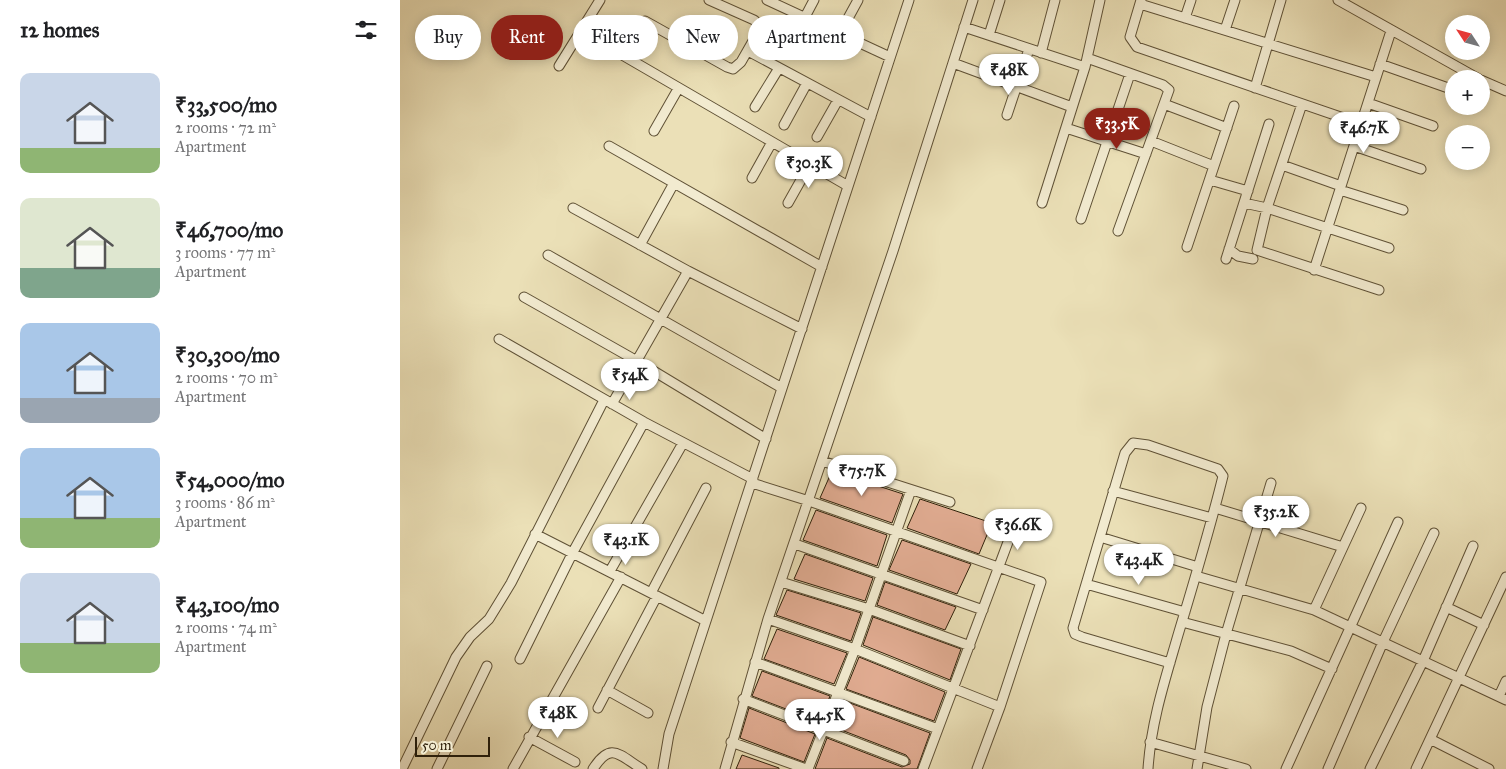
<!DOCTYPE html>
<meta charset="utf-8">
<style>
body{margin:0;font-family:"IM FELL Great Primer",serif;background:#f6f6f6;color:#202124;height:100vh;display:flex;flex-direction:column;font-size:19px;white-space:nowrap}
*{box-sizing:border-box;margin:0}
p{font-size:16px;color:#757577}
.icon{flex:none;width:28px;height:28px;fill:none;stroke:currentColor;stroke-width:2;stroke-linecap:round;stroke-linejoin:round}
.map{position:relative;flex:1;overflow:hidden}
.panel{display:flex;flex-direction:column;background:#fff;width:400px}
.panel>*{flex:none}
.banner{position:absolute;left:15px;top:15px;width:475px;height:45px;display:flex;gap:10px}
.needle{width:32px;rotate:306deg}
.tools{position:absolute;left:1045px;top:15px;display:grid;gap:10px}
.tools a{display:grid;place-items:center;width:45px;height:45px;border-radius:50%;background:#fff;box-shadow:0 2px 12px #0003;font-size:25px}
.scale{position:absolute;left:15px;bottom:12px;width:75px;box-sizing:border-box;padding-left:5px;border:2px solid #30210b;border-top:0;font-size:14px;line-height:18px;white-space:nowrap;color:#30210b;-webkit-text-stroke:4px #f2ebd0;paint-order:stroke}
.price{position:absolute;translate:-50% -42px;padding:0 11px;border-radius:18px;background:#fff;color:#222;font-size:16px;line-height:32px;filter:drop-shadow(0 1px 2px #0008)}
.price::after{content:'';position:absolute;left:50%;top:30px;width:15px;height:11px;margin-left:-8px;background:inherit;clip-path:polygon(0 0,100% 0,50% 100%)}
.price.current{background:#8f2418;color:#fff}
ul{padding:0;list-style:none}
li{display:flex;align-items:center;gap:15px;height:125px;padding:0 20px}
li span{display:grid;place-items:center;flex:none;width:140px;height:100px;border-radius:10px;color:#555}
li>.icon{margin-inline-start:auto}
span .icon{width:60px;height:60px;fill:#fffc;stroke-width:1}
li b{font-size:21px}
h2{display:flex;justify-content:space-between;align-items:center;height:60px;padding:0 20px;font-size:21px}
.tag{padding:0 18px;border-radius:22px;background:#fff;box-shadow:0 2px 12px #0003;font-size:18px;line-height:45px}
.tag.current{background:#8f2418;color:#fff}
main{display:flex;flex:1;min-height:0}
.map>svg:first-child{display:block}
.building{fill:#e1ac92;stroke:#30210b}
.lines{fill:none;stroke-linecap:round;stroke-linejoin:round}
.minor-casing{stroke:#5f5136;stroke-width:11}
.minor{stroke:#f2ebd0;stroke-width:9}
</style>
<main>
<section class="panel">
<h2>12 homes<svg class="icon" aria-label="filters" viewBox="0 0 24 24"><path d="M4 7h16M4 17h16"/><circle cx="9" cy="7" r="2"/><circle cx="15" cy="17" r="2"/></svg></h2>
<ul>
<li><span style="background:linear-gradient(#c9d6e8 75%,#8fb573 0)"><svg class="icon" aria-label="home" viewBox="0 0 24 24"><path d="M3 11l9-7 9 7M6 9v11h12V9"/></svg></span><div><b>₹33,500/mo</b><p>2 rooms · 72 m²</p><p>Apartment</p></div></li>
<li><span style="background:linear-gradient(#dfe7d0 70%,#7fa58c 0)"><svg class="icon" aria-label="home" viewBox="0 0 24 24"><path d="M3 11l9-7 9 7M6 9v11h12V9"/></svg></span><div><b>₹46,700/mo</b><p>3 rooms · 77 m²</p><p>Apartment</p></div></li>
<li><span style="background:linear-gradient(#a9c7e8 75%,#9aa5b1 0)"><svg class="icon" aria-label="home" viewBox="0 0 24 24"><path d="M3 11l9-7 9 7M6 9v11h12V9"/></svg></span><div><b>₹30,300/mo</b><p>2 rooms · 70 m²</p><p>Apartment</p></div></li>
<li><span style="background:linear-gradient(#a9c7e8 70%,#8fb573 0)"><svg class="icon" aria-label="home" viewBox="0 0 24 24"><path d="M3 11l9-7 9 7M6 9v11h12V9"/></svg></span><div><b>₹54,000/mo</b><p>3 rooms · 86 m²</p><p>Apartment</p></div></li>
<li><span style="background:linear-gradient(#c9d6e8 70%,#8fb573 0)"><svg class="icon" aria-label="home" viewBox="0 0 24 24"><path d="M3 11l9-7 9 7M6 9v11h12V9"/></svg></span><div><b>₹43,100/mo</b><p>2 rooms · 74 m²</p><p>Apartment</p></div></li>
</ul>
</section>
<div class="map">
<svg width="1106" height="769" viewBox="0 0 1106 769">
<rect width="100%" height="100%" fill="#ebe0b7"/>
<filter id="stains"><feTurbulence type="fractalNoise" baseFrequency=".004" numOctaves="4"/><feColorMatrix values="0 0 0 0 .2 0 0 0 0 .09 0 0 0 0 .02 0 0 0 .5 -.17"/></filter>
<radialGradient id="worn" r=".72"><stop offset=".6" stop-color="#630" stop-opacity="0"/><stop offset="1" stop-color="#630" stop-opacity=".3"/></radialGradient>
<path class="building" d="M432 471 503 494 492 523 420 498Z
M520 499 592 523 579 554 507 528Z
M416 510 487 535 477 566 403 540Z
M502 540 571 564 557 594 489 570Z
M405 554 473 578 465 601 394 579Z
M485 582 556 607 545 630 477 605Z
M387 590 461 613 451 641 376 615Z
M473 617 561 649 550 680 463 645Z
M377 629 447 653 434 684 364 659Z
M459 657 545 692 534 721 446 689Z
M362 671 430 696 420 722 352 696Z
M442 700 530 733 517 769H415L427 738 502 767 510 764V760L506 755 431 726Z
M349 708 415 734 404 762 340 738Z
M342 755 379 768V769H336Z"/>
<g class="lines">
<g class="minor-casing">
<path id="minor" d="M367 0 490 57
M741 0 730 37 737 47 961 124
M938 0 1079 79
M740 4 976 77
M405 17 414 0
M785 18 791 0
M245 21 327 67 333 69 341 62 361 27 354 20 309 0
M564 27 685 67
M825 30 835 0
M181 31 448 186
M440 33 458 0
M589 35 600 0
M348 51 471 117
M641 53 655 0
M687 58 763 85 769 90 718 231
M553 63 672 107
M980 64 1051 89
M159 66 200 0
M1081 80 1106 91
M855 88 881 0
M968 103 1033 126
M764 104 827 128
M902 104 867 208 857 250 979 290
M355 107 379 68
M607 115 629 49
M384 125 407 83
M666 128 746 154
M254 131 278 89
M417 137 438 100
M751 141 814 166
M209 146 422 267
M954 146 1021 169
M882 165 941 186
M352 178 372 142
M810 180 848 191
M940 190 1003 210
M388 203 410 164
M642 203 685 67 700 0
M844 203 867 208 989 248
M173 208 288 271 402 329
M681 219 730 74
M240 245 274 183
M787 247 834 106
M829 249 838 256 853 259
M148 255 382 388
M826 259 869 124
M914 270 991 31
M124 297 237 361 366 439
M99 339 244 422 353 479
M212 404 288 271
M422 461 550 502
M352 483 409 501 641 582 600 707 577 769
M713 491 812 518
M815 508 943 547
M135 534 306 621
M700 537 798 567
M395 544 583 610
M210 571 283 443
M796 576 914 610 1106 700
M381 582 469 609 570 646
M686 584 785 612
M251 593 306 488
M1046 607 1084 625
M914 610 961 508
M368 619 455 649 600 707
M782 622 891 651 932 669
M120 659 173 552 244 422
M355 662 538 729
M207 690 248 713
M1099 696 1106 681
M343 699 504 761
M198 708 257 596
M129 737 175 762
M1030 739 1089 769
M331 742 406 769
M750 742 846 769
M2 769 56 657 70 637 89 619 111 583 204 400
M37 769 87 666
M113 769 221 577
M193 769C211 741 219 755 242 769
M263 769 269 734 509 0
M325 769 368 619 493 251 573 0
M408 769 455 649 511 490
M523 769 614 526
M748 769C751 722 765 680 778 635 794 582 810 529 823 476L818 469 748 445 733 443 725 453 673 628 675 634 682 637 770 663
M797 769 807 707 826 634 871 483
M886 769 998 522
M928 769 983 642 1034 533
M970 769 1023 661 1073 546
M1016 769 1106 577"/>
</g>
<use href="#minor" class="minor"/>
</g>
<rect width="100%" height="100%" filter="url(#stains)"/>
<rect width="100%" height="100%" fill="url(#worn)"/>
</svg>
<div class="tools">
<a><svg class="needle" viewBox="-14 -14 28 28"><path d="M0-13l5 13h-10z" fill="#e53935"/><path d="M0 13l5-13h-10z" fill="#757577"/></svg></a>
<a>+</a>
<a>−</a>
</div>
<div class="scale">50 m</div>
<b class="price" style="left:609px;top:96px">₹48K</b>
<b class="price current" style="left:717px;top:150px">₹33.5K</b>
<b class="price" style="left:964px;top:154px">₹46.7K</b>
<b class="price" style="left:409px;top:189px">₹30.3K</b>
<b class="price" style="left:230px;top:401px">₹54K</b>
<b class="price" style="left:462px;top:497px">₹75.7K</b>
<b class="price" style="left:876px;top:538px">₹35.2K</b>
<b class="price" style="left:618px;top:551px">₹36.6K</b>
<b class="price" style="left:226px;top:566px">₹43.1K</b>
<b class="price" style="left:739px;top:586px">₹43.4K</b>
<b class="price" style="left:158px;top:739px">₹48K</b>
<b class="price" style="left:420px;top:741px">₹44.5K</b>
<div class="banner">
<a class="tag">Buy</a>
<a class="tag current">Rent</a>
<a class="tag">Filters</a>
<a class="tag">New</a>
<a class="tag">Apartment</a>
</div>
</div>
</main>
